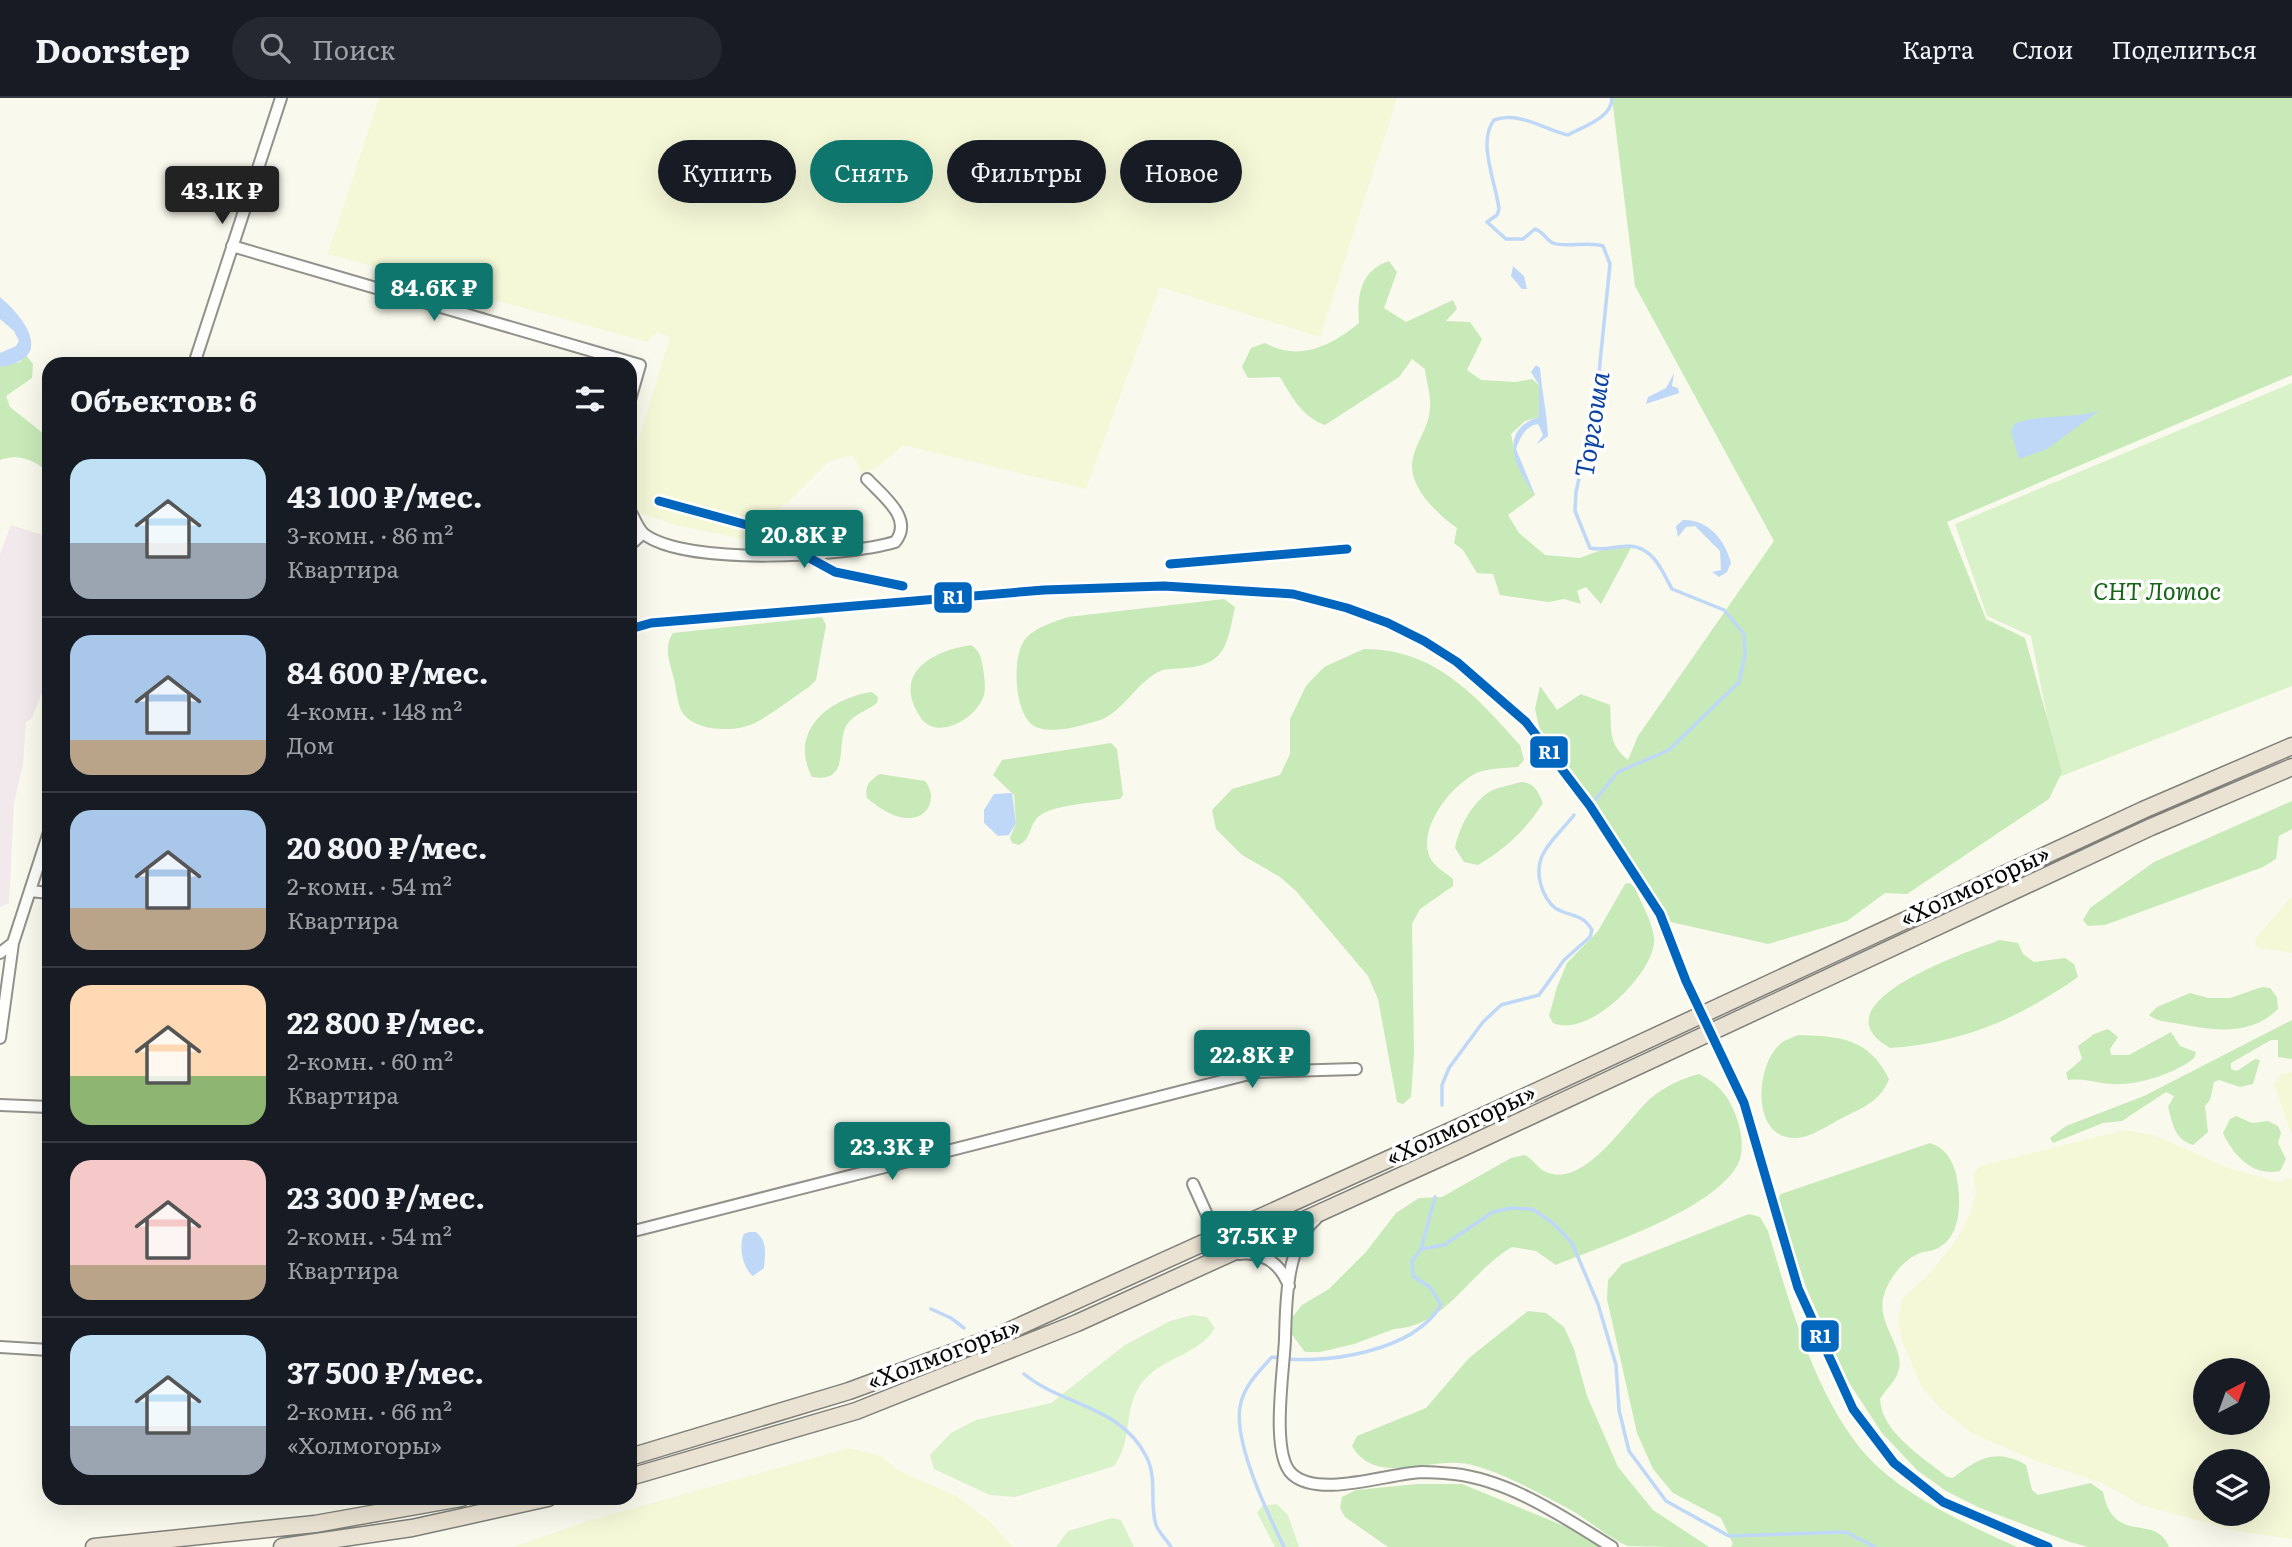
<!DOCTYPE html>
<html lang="ru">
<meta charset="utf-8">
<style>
body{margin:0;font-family:Literata,serif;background:#242831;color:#f1f3f6;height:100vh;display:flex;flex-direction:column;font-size:26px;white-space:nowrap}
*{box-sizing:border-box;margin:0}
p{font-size:23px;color:#9ea1a6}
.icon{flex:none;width:38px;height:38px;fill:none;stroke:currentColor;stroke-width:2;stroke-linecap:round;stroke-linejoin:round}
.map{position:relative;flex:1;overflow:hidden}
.side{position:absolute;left:42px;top:259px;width:595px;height:1148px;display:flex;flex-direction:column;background:#171b24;border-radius:21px;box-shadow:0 7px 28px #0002}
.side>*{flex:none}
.banner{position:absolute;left:658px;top:42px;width:665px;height:63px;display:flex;gap:14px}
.needle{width:46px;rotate:41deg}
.controls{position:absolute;left:2193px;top:1260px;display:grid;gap:14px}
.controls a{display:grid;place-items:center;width:77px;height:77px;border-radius:50%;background:#171b24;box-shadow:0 7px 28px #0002;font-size:35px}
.price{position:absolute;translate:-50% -60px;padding:0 16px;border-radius:7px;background:#0f766e;color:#fff;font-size:23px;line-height:46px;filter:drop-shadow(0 2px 4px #0008)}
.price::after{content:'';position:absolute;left:50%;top:42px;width:21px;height:16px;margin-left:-10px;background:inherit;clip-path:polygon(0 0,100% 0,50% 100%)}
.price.active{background:#222;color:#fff}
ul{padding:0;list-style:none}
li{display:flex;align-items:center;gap:21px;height:175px;padding:0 28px}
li+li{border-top:2px solid #363941}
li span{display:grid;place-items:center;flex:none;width:196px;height:140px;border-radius:21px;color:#555}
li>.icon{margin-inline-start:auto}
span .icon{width:84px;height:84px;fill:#fffc;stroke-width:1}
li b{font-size:30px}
h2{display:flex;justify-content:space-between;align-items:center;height:84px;padding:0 28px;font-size:30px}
.tag{padding:0 24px;border-radius:32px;background:#171b24;box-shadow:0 7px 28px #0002;font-size:24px;line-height:63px}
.tag.active{background:#0f766e;color:#fff}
header{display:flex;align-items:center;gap:42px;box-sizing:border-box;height:98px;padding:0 35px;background:#171b24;border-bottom:2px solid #363941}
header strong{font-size:33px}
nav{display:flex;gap:38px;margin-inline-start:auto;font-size:24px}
.search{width:490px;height:63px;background:#242831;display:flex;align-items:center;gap:18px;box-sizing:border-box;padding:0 24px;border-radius:38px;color:#9ea1a6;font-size:26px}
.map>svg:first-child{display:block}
.industrial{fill:#f1e9eb}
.farmland{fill:#f5f8d7;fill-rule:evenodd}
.green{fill:#daf2ca}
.forest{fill:#c8eab8}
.water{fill:#c0d8f7}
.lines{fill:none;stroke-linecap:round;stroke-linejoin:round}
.stream{stroke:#c0d8f7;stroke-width:3.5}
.minor-casing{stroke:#92928c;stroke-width:14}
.highway-casing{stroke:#7f7f7a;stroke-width:19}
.minor{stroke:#fefefc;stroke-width:10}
.highway{stroke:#eae2d2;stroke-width:16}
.rail-1-casing{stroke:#fff;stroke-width:14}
.rail-1{stroke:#0065bd;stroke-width:9}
.labels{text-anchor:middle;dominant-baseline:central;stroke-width:7;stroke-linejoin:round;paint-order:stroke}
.park-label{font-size:24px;font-style:italic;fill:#176517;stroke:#fff}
.street-label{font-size:24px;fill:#0a0a0a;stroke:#fff}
.water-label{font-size:26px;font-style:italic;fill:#0b42a4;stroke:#fff}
.line-badge{stroke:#fff;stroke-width:2.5}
.badge-label{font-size:19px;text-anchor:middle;font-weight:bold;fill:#fff}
</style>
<header>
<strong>Doorstep</strong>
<div class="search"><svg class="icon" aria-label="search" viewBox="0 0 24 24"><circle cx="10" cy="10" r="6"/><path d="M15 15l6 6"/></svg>Поиск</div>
<nav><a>Карта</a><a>Слои</a><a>Поделиться</a></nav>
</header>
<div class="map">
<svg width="2292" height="1449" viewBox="0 0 2292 1449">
<rect width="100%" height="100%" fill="#f9f9ed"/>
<path class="industrial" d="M11 427 49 439V577L32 620 26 624 23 666 14 705 9 805 0 809V456Z"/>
<path class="farmland" d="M379 0H1397L1320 239 1160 189 1086 391 903 347 880 367 862 376 853 357 829 363 787 405 781 407 769 446 675 427 640 415 630 403V369L670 239 657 234 647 244 328 156Z
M2292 798V855L2255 849 2256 840Z
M2292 974V1038L2274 987 2280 977Z
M2124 1032 2154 1037 2228 1070 2277 1084 2292 1080V1441L2236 1433 2141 1407 2104 1386 2034 1362 1973 1336 1940 1310 1921 1288 1902 1243 1898 1221 1902 1201 1931 1174 1957 1141 1969 1118 1976 1095 1973 1075 1980 1068ZM2258 1272V1325H2205V1272ZM2258 1363V1416H2205V1363Z
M849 1350 881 1358 897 1372 956 1398 988 1422 1013 1449H513L587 1423Z"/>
<path class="green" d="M2292 285V588L2059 679 2031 538 1987 518 1955 426Z
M1192 1217 1207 1219 1215 1230C1200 1256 1164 1259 1144 1282 1121 1310 1135 1339 1114 1368L1015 1399 990 1397 934 1371 930 1357 951 1335 976 1322 1051 1305 1125 1247 1170 1223Z
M1277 1406 1288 1417 1299 1449H1275L1257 1415 1262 1408Z
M1112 1420 1121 1422 1134 1449H1056L1068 1433Z"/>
<path class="forest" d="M1612 0H2292V277L1947 424 1986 521 2025 540 2062 674 2049 701 1907 796 1885 795 1847 823 1768 846 1671 824 1587 697 1541 637 1535 611 1540 588 1557 612 1581 596 1610 607C1612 631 1607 645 1628 662L1638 638 1774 443 1635 188Z
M1389 163 1397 174 1384 210 1406 224 1453 202 1457 211 1446 223 1470 224 1482 241 1467 272 1481 282 1516 284 1532 281 1539 287V319L1525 323 1511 336 1516 359 1535 397 1508 417 1519 435 1545 457 1580 460 1601 452 1632 448 1601 506 1586 489 1577 493 1581 506 1564 501 1548 504 1500 497 1493 476 1477 475 1463 452 1454 445 1457 430C1437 416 1406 387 1413 360 1417 342 1430 328 1430 308 1431 296 1426 283 1425 271L1412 261 1399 279 1325 327C1302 319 1292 299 1280 279L1248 280 1242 269 1251 250 1265 245C1299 264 1331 248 1359 225 1357 197 1360 173 1389 163Z
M26 257 33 266 32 280 6 298 10 309 49 340V375C35 362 18 355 0 362V269L20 264Z
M1224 501 1235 509C1227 545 1227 567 1184 570 1176 571 1166 570 1158 574 1135 586 1122 616 1097 623 1081 628 1050 637 1034 628 1014 616 1011 557 1026 540 1036 529 1054 524 1068 519Z
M822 519 826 527 816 582 809 589C791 601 773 615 755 625 735 635 692 634 681 612 677 603 676 590 674 581 670 565 663 549 673 535Z
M971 547C980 553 981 559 983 570 984 578 986 588 984 597 978 619 938 644 921 620 891 576 931 553 971 547Z
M1364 551C1435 551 1475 597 1520 647L1524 662 1518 669C1505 670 1491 670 1479 674 1453 684 1413 734 1432 763 1437 770 1447 776 1453 781V788L1420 811 1412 826 1414 957 1411 999 1403 1006 1397 1004 1378 901 1368 878 1296 793 1280 779 1242 757 1216 731 1212 712 1232 691 1280 677 1290 656V621L1306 588 1324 569Z
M872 594 878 599 877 605C867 613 853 616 846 628 836 646 851 686 812 679 788 633 829 600 872 594Z
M1111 645 1117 651 1123 697 1120 701C1100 704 1050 706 1037 720 1029 729 1031 741 1019 747L1012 745 1010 740 1016 725 1014 697 993 677 1002 662Z
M880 676 925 683C938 699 929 722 906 720 891 719 878 709 867 700 864 688 870 682 880 676Z
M1521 684C1535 685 1538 694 1543 705 1526 732 1505 751 1478 767L1464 764 1455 750C1459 730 1471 706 1489 694 1498 689 1511 687 1521 684Z
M2292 703V731L2279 738 2276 761 2263 769 2105 827 2088 828 2083 822 2090 810 2154 764Z
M1630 785 1635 790C1641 805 1656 830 1654 846 1649 880 1588 940 1553 925L1549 918 1557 889 1567 865 1598 833 1625 786Z
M2000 842 2018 845 2023 856 2034 864 2065 860 2074 866 2078 879C2018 921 1962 945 1890 950 1884 946 1876 941 1873 936 1843 895 1975 851 2000 842Z
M2262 889 2270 890 2277 899 2278 911C2251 938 2214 933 2180 926 2170 924 2157 924 2149 917L2157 909 2190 895 2208 900H2230Z
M2292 922V961L2278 959V942H2271L2231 965V971L2237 973 2255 961 2260 962 2253 986 2240 989 2219 982 2214 984 2210 1002 2205 1008 2208 1034 2193 1047C2174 1041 2173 1026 2168 1009L2174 998 2166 994 2122 1023 2103 1025 2053 1045 2050 1040 2066 1028 2144 998Z
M2108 931 2118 939 2110 951 2111 957H2129L2171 934 2180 948 2196 954 2194 960C2175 976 2136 988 2111 986 2096 985 2085 980 2068 982L2066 975 2082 961 2078 948 2094 936Z
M1798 937C1839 938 1869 940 1889 981 1881 1002 1866 1008 1846 1018 1833 1024 1817 1036 1803 1039 1752 1049 1753 972 1779 947 1783 942 1792 940 1798 937Z
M1699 976C1720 986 1731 1001 1738 1024 1742 1037 1744 1053 1738 1066 1714 1112 1604 1147 1556 1167L1536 1153 1512 1149C1471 1172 1446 1229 1394 1231L1354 1246 1320 1254H1305L1290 1234V1222L1302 1207 1329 1191 1366 1154 1396 1115 1419 1100 1442 1099 1511 1060 1525 1057C1533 1061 1538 1071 1546 1074 1585 1091 1627 1021 1651 1000 1664 989 1682 980 1699 976Z
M2236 1018 2252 1025 2268 1023 2278 1028 2281 1035 2278 1045 2286 1061 2280 1073C2253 1079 2233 1057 2223 1035L2230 1021Z
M1930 1045C1945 1050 1952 1061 1956 1076 1961 1099 1963 1137 1938 1150 1933 1153 1928 1153 1923 1154 1905 1159 1889 1180 1884 1197 1875 1226 1907 1250 1898 1274 1895 1284 1885 1292 1880 1301 1881 1334 1924 1360 1947 1379L1953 1380C1978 1360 1996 1350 2026 1367L2032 1392 2038 1397 2091 1385 2103 1394C2114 1449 2156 1414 2169 1449H2088L2070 1444 1980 1410 1946 1393 1917 1372 1882 1335 1848 1283 1807 1192 1777 1103 1781 1096Z
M1749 1116 1760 1119 1768 1133C1790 1207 1820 1316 1878 1369 1918 1405 1969 1427 2017 1449H1731L1733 1446 1721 1420 1673 1395 1653 1371 1637 1335 1607 1201 1608 1182 1622 1166Z
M1528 1213 1546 1215 1564 1229 1574 1251 1587 1298 1618 1369 1653 1412 1709 1449C1692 1449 1642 1449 1628 1448 1608 1440 1589 1422 1569 1411 1541 1396 1507 1377 1476 1368 1435 1354 1378 1392 1352 1348L1357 1338 1426 1310 1469 1260Z
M1417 1386H1462L1569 1430 1599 1449H1388L1345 1419 1340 1410 1342 1399 1356 1392Z"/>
<path class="water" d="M1513 168 1524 178 1527 191H1522L1511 178Z
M0 199C26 221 55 261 0 269V255L16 248 19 243 14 233 0 221Z
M1536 267 1540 270C1542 294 1547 316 1548 338L1536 347 1543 337 1538 326C1525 328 1520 340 1516 351L1535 397C1515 370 1497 332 1539 319V287L1531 274Z
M1674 275 1672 288 1678 290 1679 295 1646 306 1648 299 1666 290Z
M2099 313 2047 351 2019 361 2011 334 2014 326C2037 316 2072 321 2099 313Z
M1683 422C1708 421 1725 442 1731 465L1727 474 1719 479 1712 474 1721 472 1720 453 1695 428 1686 429 1678 439 1676 428Z
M1012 695 1016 725 1009 737 998 738 984 725V712L994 696Z
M749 1134H756C768 1144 765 1156 764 1170L753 1178C743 1171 738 1147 744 1136Z"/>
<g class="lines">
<path class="stream" d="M1595 702 1618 674 1669 652 1739 584 1745 557 1744 536 1724 512 1672 491C1662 473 1654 450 1630 448 1616 448 1604 453 1590 450L1575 413 1576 394 1596 304 1610 166 1603 148C1589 143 1565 150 1553 145 1546 142 1544 134 1535 131L1523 141H1506L1487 124 1497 117 1499 111C1496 85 1477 44 1494 22 1519 13 1543 31 1568 37 1584 28 1612 20 1612 0
M1442 1007V987L1449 970 1483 924 1501 907 1539 897 1564 862 1590 839 1592 832C1583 817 1575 819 1561 813 1552 810 1546 800 1543 793 1529 757 1553 744 1574 717
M1421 1151 1444 1147 1493 1114 1510 1110 1532 1111 1553 1125 1572 1145 1598 1206 1616 1267 1619 1312 1629 1353 1666 1403 1729 1438 1846 1434 1875 1449
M931 1211 951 1220 964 1230
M1024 1276C1063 1308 1121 1308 1146 1358 1158 1381 1149 1404 1156 1427 1159 1435 1167 1442 1171 1449
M1284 1449C1268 1416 1234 1346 1240 1309 1243 1289 1259 1273 1272 1259 1323 1268 1413 1254 1441 1207L1431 1190 1413 1178 1412 1163 1421 1151 1435 1099"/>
<g class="minor-casing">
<path id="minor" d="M232 148 640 267 630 302
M194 266 281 0
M630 413C634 419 638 431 644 436 686 468 844 459 895 444 914 421 884 399 867 381
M630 447 643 435
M30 793 49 795
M0 855 13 845
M0 940 13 845 49 734
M0 1007 49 1009
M1193 1086 1217 1139
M1316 1121C1286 1147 1286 1204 1285 1241 1284 1271 1270 1356 1292 1376 1319 1401 1389 1375 1422 1374 1432 1374 1443 1375 1454 1376 1510 1382 1565 1420 1612 1449
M630 1134 1257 974 1356 971
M1238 1156C1263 1153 1280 1165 1289 1188
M0 1249 49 1252"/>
</g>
<g class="highway-casing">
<path id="highway" d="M630 1359 849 1293 1000 1237 1477 1021 2143 712 2292 648
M630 1379 856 1313 1077 1225 1460 1051 2151 729 2292 669
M94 1449 315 1426 461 1400
M282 1449 412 1430 548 1400"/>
</g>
<use href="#minor" class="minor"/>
<use href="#highway" class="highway"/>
<g class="rail-1-casing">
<path id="rail-1" d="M659 403 751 428 835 474 903 488
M1170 466 1347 451
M630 531 651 525 1044 492 1164 488 1293 496 1347 510 1388 525 1424 543 1457 564 1526 624 1590 708 1660 816 1686 883 1744 1005 1798 1190 1853 1311 1894 1365 1943 1404 2048 1449"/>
</g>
<use href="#rail-1" class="rail-1"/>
</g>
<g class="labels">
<g class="park-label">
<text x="2157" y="491">СНТ Лотос</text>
</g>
<g class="street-label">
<text transform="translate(1974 786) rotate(-25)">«Холмогоры»</text>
<text transform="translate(1460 1025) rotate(-25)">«Холмогоры»</text>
<text transform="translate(943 1254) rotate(-21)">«Холмогоры»</text>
</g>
<g class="water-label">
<text transform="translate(1590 326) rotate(-81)">Торгоша</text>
</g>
</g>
<g class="line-badge">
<rect x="933" y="483" width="40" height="33" rx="7" fill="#0065bd"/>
<rect x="1529" y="637" width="40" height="34" rx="7" fill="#0065bd"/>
<rect x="1800" y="1221" width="40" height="34" rx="7" fill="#0065bd"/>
</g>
<g class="badge-label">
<text x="953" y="506">R1</text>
<text x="1549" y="661">R1</text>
<text x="1820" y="1245">R1</text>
</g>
</svg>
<div class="controls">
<a><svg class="needle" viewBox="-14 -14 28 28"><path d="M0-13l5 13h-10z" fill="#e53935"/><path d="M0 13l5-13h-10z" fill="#9ea1a6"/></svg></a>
<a><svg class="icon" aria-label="layers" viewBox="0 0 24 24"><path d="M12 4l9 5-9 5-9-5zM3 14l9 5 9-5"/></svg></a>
</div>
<b class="price active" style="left:222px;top:128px">43.1K ₽</b>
<b class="price" style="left:434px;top:225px">84.6K ₽</b>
<b class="price" style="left:804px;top:472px">20.8K ₽</b>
<b class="price" style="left:1252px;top:992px">22.8K ₽</b>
<b class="price" style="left:892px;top:1084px">23.3K ₽</b>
<b class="price" style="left:1257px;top:1173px">37.5K ₽</b>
<div class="banner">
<a class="tag">Купить</a>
<a class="tag active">Снять</a>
<a class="tag">Фильтры</a>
<a class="tag">Новое</a>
</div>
<section class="side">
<h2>Объектов: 6<svg class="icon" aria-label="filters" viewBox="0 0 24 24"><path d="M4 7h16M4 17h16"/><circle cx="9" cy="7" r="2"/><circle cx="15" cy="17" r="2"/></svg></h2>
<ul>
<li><span style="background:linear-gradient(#bfe0f5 60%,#9aa5b1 0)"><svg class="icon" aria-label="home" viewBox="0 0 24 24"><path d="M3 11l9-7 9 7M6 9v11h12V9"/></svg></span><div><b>43 100 ₽/мес.</b><p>3-комн. · 86 m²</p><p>Квартира</p></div></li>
<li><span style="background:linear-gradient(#a9c7e8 75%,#b9a48a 0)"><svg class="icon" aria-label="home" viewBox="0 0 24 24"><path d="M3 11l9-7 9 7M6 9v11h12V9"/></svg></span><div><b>84 600 ₽/мес.</b><p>4-комн. · 148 m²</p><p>Дом</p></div></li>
<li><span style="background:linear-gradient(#a9c7e8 70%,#b9a48a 0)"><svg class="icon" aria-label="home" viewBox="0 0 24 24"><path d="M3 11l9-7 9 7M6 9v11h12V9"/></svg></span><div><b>20 800 ₽/мес.</b><p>2-комн. · 54 m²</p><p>Квартира</p></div></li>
<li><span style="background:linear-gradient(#ffd9b3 65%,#8fb573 0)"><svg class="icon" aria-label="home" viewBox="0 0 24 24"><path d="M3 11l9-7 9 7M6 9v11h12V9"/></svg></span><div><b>22 800 ₽/мес.</b><p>2-комн. · 60 m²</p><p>Квартира</p></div></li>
<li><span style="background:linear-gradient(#f6c9c9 75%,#b9a48a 0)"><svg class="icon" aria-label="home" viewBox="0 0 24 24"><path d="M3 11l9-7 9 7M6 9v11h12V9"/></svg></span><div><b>23 300 ₽/мес.</b><p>2-комн. · 54 m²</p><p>Квартира</p></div></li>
<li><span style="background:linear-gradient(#bfe0f5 65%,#9aa5b1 0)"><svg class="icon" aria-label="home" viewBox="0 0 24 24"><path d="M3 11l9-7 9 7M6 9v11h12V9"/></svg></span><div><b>37 500 ₽/мес.</b><p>2-комн. · 66 m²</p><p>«Холмогоры»</p></div></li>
</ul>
</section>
</div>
